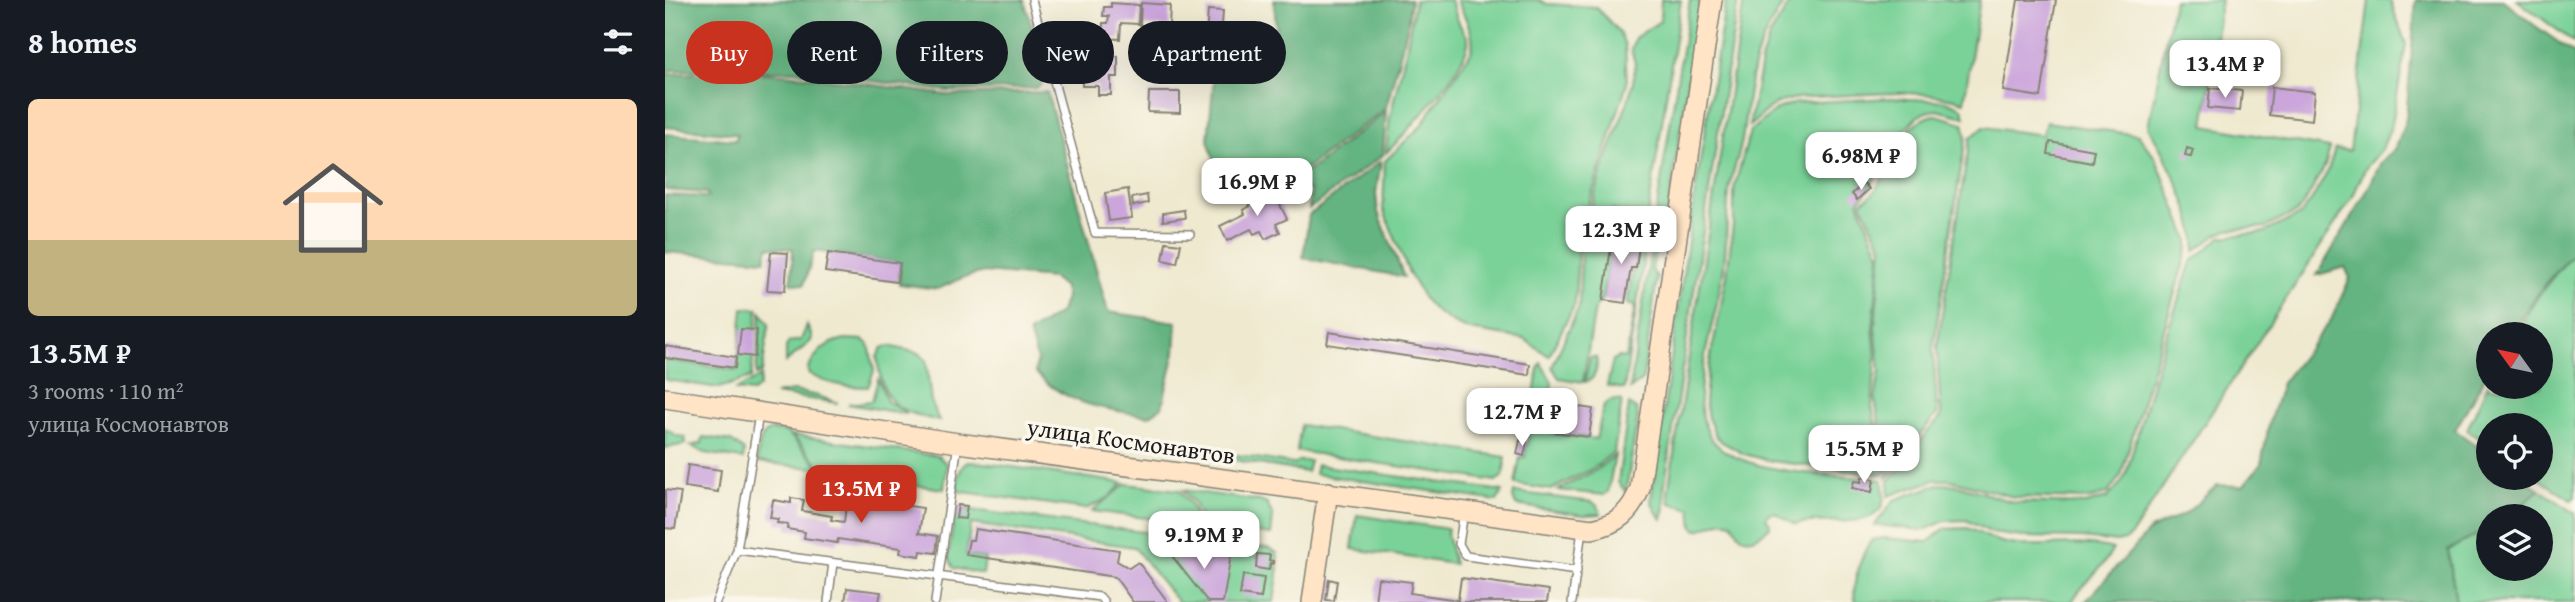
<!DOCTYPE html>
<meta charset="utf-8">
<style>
body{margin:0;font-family:"Gentium Book Plus",serif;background:#242831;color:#f1f3f6;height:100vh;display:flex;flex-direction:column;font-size:26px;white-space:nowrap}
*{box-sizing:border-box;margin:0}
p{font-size:23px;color:#9ea1a6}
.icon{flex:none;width:38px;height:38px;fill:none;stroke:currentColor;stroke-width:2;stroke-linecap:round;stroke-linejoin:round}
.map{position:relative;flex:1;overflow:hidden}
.panel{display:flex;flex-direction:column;background:#171b24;width:665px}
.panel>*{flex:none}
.top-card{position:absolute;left:21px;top:21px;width:665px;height:63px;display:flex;gap:14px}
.needle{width:46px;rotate:303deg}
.buttons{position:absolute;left:1811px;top:322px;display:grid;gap:14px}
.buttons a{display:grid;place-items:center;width:77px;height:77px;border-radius:50%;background:#171b24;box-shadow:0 7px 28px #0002;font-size:35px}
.price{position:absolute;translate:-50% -60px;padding:0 16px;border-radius:14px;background:#fff;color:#222;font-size:23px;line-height:46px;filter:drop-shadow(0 2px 4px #0008)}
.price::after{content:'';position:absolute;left:50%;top:42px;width:21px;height:16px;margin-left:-10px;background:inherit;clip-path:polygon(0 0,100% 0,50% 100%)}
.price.current{background:#c8321e;color:#fff}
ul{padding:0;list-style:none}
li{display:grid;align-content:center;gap:14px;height:371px;padding:0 28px}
li span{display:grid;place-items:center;height:217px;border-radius:10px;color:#555}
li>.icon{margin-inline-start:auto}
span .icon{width:126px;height:126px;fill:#fffc;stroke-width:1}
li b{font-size:30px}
h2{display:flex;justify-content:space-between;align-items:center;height:84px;padding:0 28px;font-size:30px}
.chip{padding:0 24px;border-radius:32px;background:#171b24;box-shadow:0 7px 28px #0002;font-size:24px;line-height:63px}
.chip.current{background:#c8321e;color:#fff}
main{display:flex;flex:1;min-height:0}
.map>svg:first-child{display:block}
.green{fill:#7ad298;stroke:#4b775a;stroke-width:2}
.forest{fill:#63b480;stroke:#40684e;stroke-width:2}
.building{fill:#cba5db}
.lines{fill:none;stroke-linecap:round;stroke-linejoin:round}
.service-casing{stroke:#868276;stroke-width:10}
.secondary-casing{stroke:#868276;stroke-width:22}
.service{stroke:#fff;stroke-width:7}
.secondary{stroke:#ffe4c6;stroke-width:19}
.labels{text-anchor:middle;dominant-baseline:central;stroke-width:7;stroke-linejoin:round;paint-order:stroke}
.street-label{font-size:24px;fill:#1c1c1c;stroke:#fbf7ec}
</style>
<main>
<section class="panel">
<h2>8 homes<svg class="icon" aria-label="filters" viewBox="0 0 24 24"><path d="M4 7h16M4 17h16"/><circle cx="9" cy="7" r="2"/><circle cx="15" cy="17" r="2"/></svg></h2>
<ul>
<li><span style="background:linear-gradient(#ffd9b3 65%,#c2b280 0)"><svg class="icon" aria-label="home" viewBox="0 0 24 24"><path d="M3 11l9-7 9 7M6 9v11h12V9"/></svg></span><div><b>13.5M ₽</b><p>3 rooms · 110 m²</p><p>улица Космонавтов</p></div></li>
</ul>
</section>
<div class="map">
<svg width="1910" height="602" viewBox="0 0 1910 602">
<rect width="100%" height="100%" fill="#fbf7ec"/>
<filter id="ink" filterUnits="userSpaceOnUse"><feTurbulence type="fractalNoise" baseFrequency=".0143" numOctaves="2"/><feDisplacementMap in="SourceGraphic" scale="14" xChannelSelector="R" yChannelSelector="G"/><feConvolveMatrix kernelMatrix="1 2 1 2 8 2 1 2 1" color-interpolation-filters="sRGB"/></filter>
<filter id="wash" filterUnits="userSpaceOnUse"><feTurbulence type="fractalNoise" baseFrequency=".00686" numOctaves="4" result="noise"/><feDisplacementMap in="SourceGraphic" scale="28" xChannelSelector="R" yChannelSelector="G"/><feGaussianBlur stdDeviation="1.57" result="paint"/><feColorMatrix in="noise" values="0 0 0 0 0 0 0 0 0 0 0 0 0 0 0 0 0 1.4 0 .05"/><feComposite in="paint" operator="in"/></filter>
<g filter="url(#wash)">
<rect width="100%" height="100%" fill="#efe9cf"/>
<path class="green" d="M750 0H785C789 8 791 17 795 25 797 30 802 35 803 39 807 61 738 137 721 153L725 116 742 46Z
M792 0H874L882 4 931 7 954 32 960 45 962 83 914 235 910 304 884 356 859 339 805 330 790 324 770 311 759 299 744 273 718 209 720 161 755 127 806 52C812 35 799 17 792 0Z
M996 0H1016L983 214 946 210 943 233 948 235 937 299 930 308 918 382 894 378 887 367 914 307 917 238 938 167 963 101 968 82 970 63 966 50 970 38 995 21Z
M1025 0H1035L1003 211 1002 216 990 219Z
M1061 0H1073L999 489 1000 508 997 519 990 510 986 500 1030 192Z
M1079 0H1120C1108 20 1096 39 1090 62 1083 87 1081 115 1077 140 1074 158 1066 174 1064 192 1061 217 1062 242 1059 266 1053 311 1035 357 1035 402 1036 416 1042 437 1053 446 1085 475 1174 475 1217 480 1218 487 1220 496 1218 503 1210 532 1153 516 1130 524L1109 512 1103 514 1101 518 1105 523V527C1099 533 1086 542 1077 537 1073 535 1071 527 1067 523 1052 518 1046 528 1032 530L1028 527 1026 509 1005 503 1003 493Z
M1127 0H1315L1299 102C1257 88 1212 94 1168 96 1148 97 1127 96 1109 105 1099 110 1093 120 1084 126L1097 57 1105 35Z
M1509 0H1556L1539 126 1665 148 1660 166 1639 204 1632 212 1601 227 1563 230 1551 235 1530 251C1534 218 1500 156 1483 126Z
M1704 0H1725L1741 44 1727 124 1717 149 1700 169 1687 198 1467 534 1460 540 1452 542 1417 538 1357 537 1327 533 1301 520 1280 521 1259 530 1210 525 1229 500 1274 484 1292 485 1348 502 1421 504 1442 498 1456 483 1461 474 1500 339 1526 262 1556 237 1600 232 1635 215 1646 201 1663 171 1670 149 1685 151Z
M1852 0H1910V43Z
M1225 98 1281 101 1297 108 1300 117 1271 110 1261 112 1252 117 1231 138 1204 189 1193 202 1215 254 1208 328 1211 357 1207 407 1212 433 1210 442 1211 449 1220 468 1218 475 1106 461 1079 454 1057 442 1051 436 1043 418 1040 401 1043 371 1062 275 1069 216V189L1085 131 1112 109 1131 103Z
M1271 115 1298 123 1301 136 1268 348 1272 414 1248 443 1244 455 1222 478V467L1214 451V422L1210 400 1215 370 1210 327 1217 246 1196 203C1200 199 1206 196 1209 192 1227 168 1235 119 1271 115Z
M1381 122 1473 135 1491 159 1523 239V248L1456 475 1443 493 1426 499 1349 497 1286 480H1270L1223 496 1224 481 1247 457 1252 444 1276 417 1272 347 1305 138 1319 127 1377 135Z
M989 229 992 232V236L987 271 992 277 978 379 965 389Z
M981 230 983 231 959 389 942 386 948 360 954 357 961 358 970 306 962 304 968 270H971L975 239H979Z
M1910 252V497L1906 500 1873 478H1876V425H1824L1823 445 1802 430 1823 384 1824 387H1876V334H1852C1866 302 1886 278 1910 252Z
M78 308 93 309 86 378 54 388 0 380V360L72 370Z
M96 312 104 324 97 372 91 375Z
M142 325 147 337 146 341 121 362V347L124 342 136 340Z
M180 339 198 340 204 344 209 371 203 387C181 387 162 385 143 373V368C153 351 160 343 180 339Z
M223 346 254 353 261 360 266 401 274 421C229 410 218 404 212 357L217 348Z
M925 357H931C933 367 931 380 920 382Z
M876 363 887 382 882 428 886 433 931 439 939 405 947 400 957 401 949 452 929 468 886 490 850 484 855 457H860L873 369Z
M96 376 94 387 88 392 71 390Z
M213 379 222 401 242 414 183 404 207 401Z
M128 391 153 396 173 403 110 394Z
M964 404 972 410 973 416 961 492 953 482Z
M636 425 841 457 838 476 831 481 632 451Z
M0 428 12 436 20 437 21 444 0 448Z
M107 430 122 432 156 469 92 462C94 449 93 434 107 430Z
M127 435 273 456 282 464 279 489 213 480V475L201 473V477L159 470Z
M38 437 66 441 79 451 78 459 40 453 26 446 37 443Z
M521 447 629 464 633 461H645L642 472 520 452Z
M950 455 943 492 939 495 893 490 931 470Z
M303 462 319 463 458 483 443 498 421 509 291 491C293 481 293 467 303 462Z
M652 465 838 491 832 501 650 474Z
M461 484 514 490 526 505 535 525 427 511Z
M1874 489 1910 513V602H1791L1783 550 1823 529 1824 569H1876V516H1846Z
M518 490 595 501 602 504 608 516 606 535 539 525 529 503Z
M849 492 927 502 933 506 936 514 918 515 851 505 848 498Z
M291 508 603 548 612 553 614 563H609V566L614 567 609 602H513L469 547 306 524 301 555 320 558 318 574 289 568 283 557Z
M692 515 783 529 782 534 789 564 687 549Z
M1303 528C1320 536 1335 544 1355 545 1388 547 1414 540 1448 549 1438 570 1418 581 1407 602H1191C1185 587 1197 552 1207 540L1219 538 1263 542 1279 529Z"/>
<path class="forest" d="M0 0H359L376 57 377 84 371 88 284 91 132 71 0 70Z
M609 0H746L742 28 721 108 623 182 616 185 561 180 554 175 543 140 550 67 580 52 611 27Z
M1751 0H1838L1869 25 1910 54V252L1880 284 1845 334H1824L1823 372 1790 430 1823 454 1824 478H1858L1874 489 1846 516H1824L1823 529 1783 550 1791 602H1420L1485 530 1522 513 1552 485 1578 486 1596 464 1605 420 1617 383 1666 320 1685 278 1680 267 1652 275 1702 191 1716 162 1731 148 1741 119Z
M101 73 142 76 282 95 382 92 443 312 512 322 510 352 497 407 484 416C442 410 401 405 370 372L372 359 364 333 396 312 401 297 399 287 388 278 319 272 297 278 273 289 234 284 235 263 149 251 139 285 126 283 128 249 103 247 100 260 0 252V195L43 197 42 193 0 190V134L71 140 72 134 0 127V74Z
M721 111 718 155 644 209 645 190 624 186Z
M716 161 711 193 713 212 739 277 638 258 644 215Z"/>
<g id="blocks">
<path class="building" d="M1353 0H1391L1376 97 1338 91Z
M446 3 474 5 473 24 456 23 455 39 437 38 438 23H443L444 16H438L439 7H446Z
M476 3 505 5 504 27 475 25Z
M543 10 558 11 556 38 541 37Z
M411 56H453V77H446V95H433V86H417V67L411 68Z
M1607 87 1650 92 1647 120 1604 115Z
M1545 88 1577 91 1575 111 1543 108Z
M484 92H515V113L483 112Z
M1385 142 1429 150 1427 162 1383 154Z
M1522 148 1528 150 1526 157 1520 156Z
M1199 183 1204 189 1192 200 1187 194Z
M463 189 467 218 444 221 440 193Z
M596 191 600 199 610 194 622 219 611 224 615 232 600 239 596 231 589 234 586 229 562 241 555 226 580 214 578 210 585 206 581 198Z
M482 195 483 203 468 206 467 198Z
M519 210 520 218 498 221V213Z
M955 230 971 232 970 239H975L971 268H966L960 303 938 300 948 235 954 236Z
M501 242 516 244 512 263 498 260Z
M106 252 123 253 120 291 102 290Z
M163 253 235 263 232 282 160 272Z
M76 329 92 330 90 357 73 355Z
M664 332 865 364 864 375 662 344Z
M0 346 71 357 70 368 0 358Z
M894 404 928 409 924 437 889 432Z
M855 440 862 442 859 456 852 454Z
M23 465 56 470 53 492 20 487Z
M1197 477 1209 479 1207 492 1187 488 1189 481 1196 482Z
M0 490 16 492 10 529 0 528Z
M182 497 258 508 254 533 273 536 271 553 256 551 255 556 235 553 236 548 173 539 172 543 139 538 140 532 122 529 123 524 112 523 113 519 105 518 108 500 126 503V498L139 500 137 511 167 516 166 520 179 522Z
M293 505 302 506 300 519 291 518Z
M310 529 454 550 452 561 464 568 473 562 503 602H468L450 577 301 555 304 540H308Z
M505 545 566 555 558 602H543L504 552Z
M592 554 605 555 604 560 608 561V564L605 563 604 570 591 568Z
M578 575 599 578 596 598 575 595Z
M713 578 747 582 745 593 793 600 796 578 884 590 882 602H710Z
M664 579 672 581 669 601 661 600Z
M182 588 216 592 214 602H180Z"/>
</g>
</g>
<g filter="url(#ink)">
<use href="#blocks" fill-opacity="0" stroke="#868276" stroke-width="2"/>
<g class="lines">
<g class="service-casing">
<path id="service" d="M367 0 430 233 525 234
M94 414 72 550 435 597 439 602
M799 512 794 544 801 556 912 571
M51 602 72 550
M163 602 168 563
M270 602 293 443
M907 602 917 530"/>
</g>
<g class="secondary-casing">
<path id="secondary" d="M0 398 293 443 927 529C952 524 966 513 975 488L1047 0
M647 602 663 492"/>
</g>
<use href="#service" class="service"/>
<use href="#secondary" class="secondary"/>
</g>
</g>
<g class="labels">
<g class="street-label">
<text transform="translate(466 441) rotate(8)">улица Космонавтов</text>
</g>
</g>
</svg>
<div class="buttons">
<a><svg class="needle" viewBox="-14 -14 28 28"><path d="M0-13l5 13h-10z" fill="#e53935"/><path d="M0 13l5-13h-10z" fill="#9ea1a6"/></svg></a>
<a><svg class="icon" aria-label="locate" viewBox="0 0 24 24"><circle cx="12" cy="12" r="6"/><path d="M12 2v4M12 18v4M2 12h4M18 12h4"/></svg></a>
<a><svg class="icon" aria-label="layers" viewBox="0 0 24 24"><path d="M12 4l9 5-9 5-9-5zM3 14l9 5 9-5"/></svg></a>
</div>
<b class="price" style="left:1560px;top:100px">13.4M ₽</b>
<b class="price" style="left:1196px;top:192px">6.98M ₽</b>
<b class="price" style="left:592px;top:218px">16.9M ₽</b>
<b class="price" style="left:956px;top:266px">12.3M ₽</b>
<b class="price" style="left:857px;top:448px">12.7M ₽</b>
<b class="price" style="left:1199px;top:485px">15.5M ₽</b>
<b class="price current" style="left:196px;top:525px">13.5M ₽</b>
<b class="price" style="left:539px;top:571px">9.19M ₽</b>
<div class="top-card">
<a class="chip current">Buy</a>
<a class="chip">Rent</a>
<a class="chip">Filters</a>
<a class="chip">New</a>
<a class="chip">Apartment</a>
</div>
</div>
</main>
